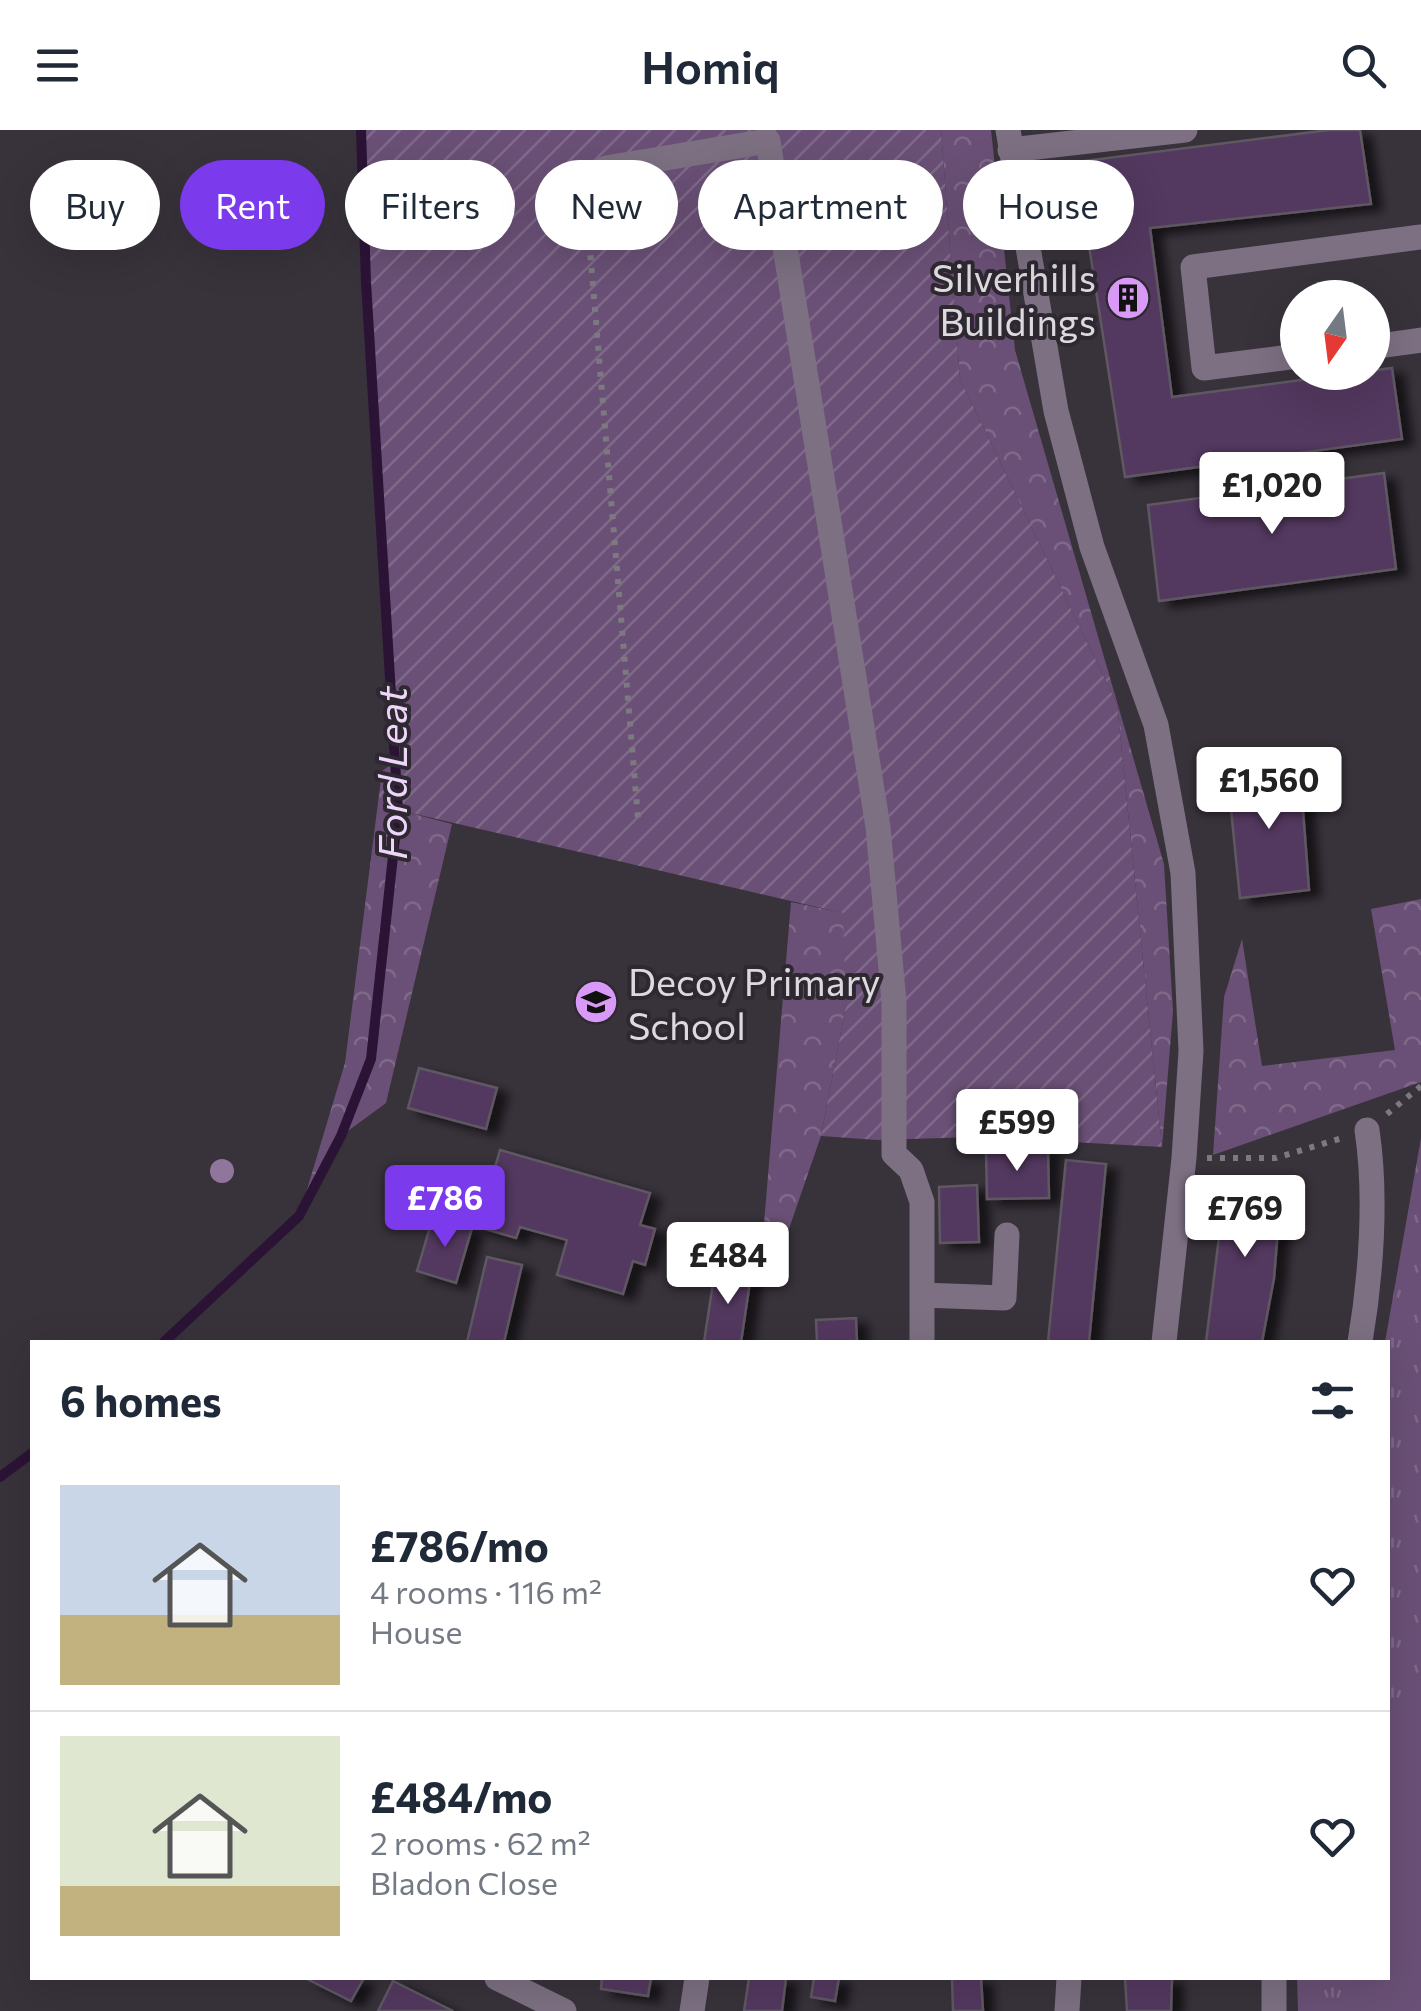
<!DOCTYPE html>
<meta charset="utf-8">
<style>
body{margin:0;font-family:Commissioner,sans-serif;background:#f6f6f7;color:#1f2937;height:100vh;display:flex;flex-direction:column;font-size:38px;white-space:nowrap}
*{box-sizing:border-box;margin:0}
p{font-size:32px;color:#747a83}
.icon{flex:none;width:55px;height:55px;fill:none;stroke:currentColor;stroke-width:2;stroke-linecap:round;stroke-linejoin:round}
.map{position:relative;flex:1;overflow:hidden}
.drawer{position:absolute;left:30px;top:1210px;width:1360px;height:640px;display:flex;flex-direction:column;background:#fff;border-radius:0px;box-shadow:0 10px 40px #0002}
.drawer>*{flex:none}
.guide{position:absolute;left:30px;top:30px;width:1362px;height:90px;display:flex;gap:20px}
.needle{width:65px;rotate:194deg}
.fabs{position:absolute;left:1280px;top:150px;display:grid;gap:20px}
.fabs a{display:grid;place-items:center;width:110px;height:110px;border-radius:50%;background:#fff;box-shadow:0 10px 40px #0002;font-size:50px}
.price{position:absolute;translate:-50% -85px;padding:0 22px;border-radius:10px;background:#fff;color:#222;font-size:32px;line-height:65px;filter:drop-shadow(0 2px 5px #0008)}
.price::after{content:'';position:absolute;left:50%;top:60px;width:30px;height:22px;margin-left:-15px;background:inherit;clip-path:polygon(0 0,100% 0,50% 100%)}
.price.active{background:#7c3aed;color:#fff}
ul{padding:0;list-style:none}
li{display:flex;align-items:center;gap:30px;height:250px;padding:0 30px}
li+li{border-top:2px solid #e0e1e3}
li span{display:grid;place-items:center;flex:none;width:280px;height:200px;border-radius:0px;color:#555}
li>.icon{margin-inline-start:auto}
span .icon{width:120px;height:120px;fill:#fffc;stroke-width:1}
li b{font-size:42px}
h2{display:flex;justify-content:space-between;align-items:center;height:120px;padding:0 30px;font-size:42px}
.pill{padding:0 35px;border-radius:45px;background:#fff;box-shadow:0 10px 40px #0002;font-size:35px;line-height:90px}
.pill.active{background:#7c3aed;color:#fff}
header{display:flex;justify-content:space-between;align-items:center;height:130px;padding:0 30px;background:#fff;font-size:45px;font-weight:600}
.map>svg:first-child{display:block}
.grass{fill:url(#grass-tufts)}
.forest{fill:url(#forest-crowns)}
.garden{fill:url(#garden-furrows)}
.pitch{fill:#6a5076}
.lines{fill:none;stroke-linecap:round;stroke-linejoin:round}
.stream{stroke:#2b1336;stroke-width:10}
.building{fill:#52395f;stroke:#5e5862;stroke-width:2.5;filter:url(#shadow)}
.path{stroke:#7d7980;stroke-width:6;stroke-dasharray:5 8;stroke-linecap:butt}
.minor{stroke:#7c7082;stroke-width:25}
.tree{fill:#90769d}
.labels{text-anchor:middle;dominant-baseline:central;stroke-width:8;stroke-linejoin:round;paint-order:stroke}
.poi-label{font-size:38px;fill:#dcd9df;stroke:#2e2831;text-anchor:end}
.water-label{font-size:40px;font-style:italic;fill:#efd5fc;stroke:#2e2831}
</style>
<header><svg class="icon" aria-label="menu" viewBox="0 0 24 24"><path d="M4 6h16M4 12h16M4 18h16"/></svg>Homiq<svg class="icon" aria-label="search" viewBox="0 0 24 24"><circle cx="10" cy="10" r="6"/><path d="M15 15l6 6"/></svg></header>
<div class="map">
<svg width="1421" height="1881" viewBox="0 0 1421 1881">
<defs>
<pattern id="grass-tufts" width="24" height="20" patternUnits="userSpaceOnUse" patternTransform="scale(2.5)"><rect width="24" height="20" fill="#6a5076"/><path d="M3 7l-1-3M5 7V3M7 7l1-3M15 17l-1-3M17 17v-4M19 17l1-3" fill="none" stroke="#7f6989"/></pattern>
<pattern id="forest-crowns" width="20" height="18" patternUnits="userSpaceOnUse" patternTransform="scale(2.5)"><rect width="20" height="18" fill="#6a5076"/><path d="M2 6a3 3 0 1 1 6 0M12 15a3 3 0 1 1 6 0" fill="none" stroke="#7f6989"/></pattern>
<pattern id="garden-furrows" width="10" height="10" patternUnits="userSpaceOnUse" patternTransform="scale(2.5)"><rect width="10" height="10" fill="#6a5076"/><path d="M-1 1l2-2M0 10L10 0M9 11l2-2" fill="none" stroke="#7f6989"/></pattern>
<filter id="shadow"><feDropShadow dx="11" dy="6" stdDeviation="5" flood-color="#0009"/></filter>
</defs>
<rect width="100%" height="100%" fill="#38323b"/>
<path class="grass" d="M1421 1008V1881H1298L1297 1848H1388L1385 1212Z"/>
<path class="forest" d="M941 0H991L1015 220 1164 734 1173 881 1162 1017 1117 574 960 249Z
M395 632 398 680 452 694 386 973 341 1006 299 1086 345 933 382 641Z
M1421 769V952L1213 1025 1224 867 1242 809 1262 936 1395 920 1371 779Z
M791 772 844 783 846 875 821 1006 782 1119 762 1117Z"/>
<path class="garden" d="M361 0H941L960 249 1117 574 1162 1017 977 1007 877 1010 821 1006 846 875 843 783 398 680 366 152Z"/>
<path class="pitch" d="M1421 1568V1881H1358L1356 1848H1388V1570Z"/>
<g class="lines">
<path class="stream" d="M164 1212 299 1086 341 1006 371 929 398 680 366 152 361 0
M0 1347 32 1323"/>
</g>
<path class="building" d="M1329 0H1360L1371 74 1150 98 1172 267 1392 238 1402 309 1125 347 1076 32Z
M1384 343 1396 439 1159 471 1148 375Z
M1227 640H1300L1309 760 1240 768Z
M419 938 497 958 486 999 408 978Z
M1048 1019 1049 1068 987 1069 986 1020Z
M500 1020 650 1063 640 1095 655 1099 645 1135 633 1131 623 1164 557 1145 567 1110 520 1097 516 1108 478 1097Z
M1066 1030 1106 1034 1089 1212H1048Z
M1222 1048 1282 1050 1274 1148 1262 1212H1206L1222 1083Z
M977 1055 979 1112 940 1113 939 1057Z
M433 1087 472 1098 456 1153 417 1141Z
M487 1127 522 1135 504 1212H467Z
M715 1140 751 1145 741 1212H704Z
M856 1188 857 1212H817L816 1190Z
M305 1848H364L351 1871Z
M602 1848H651L648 1866 601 1859Z
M749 1848H786L782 1881H744Z
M814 1848H839L835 1871 811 1867Z
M952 1848H981L983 1881H953Z
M1125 1848H1172L1171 1881H1127Z
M393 1851 453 1881H378Z"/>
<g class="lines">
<path class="path" d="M596 62 587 85 638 688
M1387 984 1421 956
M1207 1028H1276L1342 1008"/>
<path class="minor" d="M1008 0 1056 281 1092 417 1156 595 1183 743 1191 921 1184 1028 1164 1212
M1010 20 1185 0
M606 38 768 11 878 697 894 872V1024L911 1040 922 1072V1212
M1372 217 1421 210
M1298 226 1204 238 1193 137 1421 107
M922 1165 1004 1168 1007 1105
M1360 1212C1371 1147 1377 1066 1367 1000
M497 1848 564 1881
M692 1881 697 1848
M1067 1881 1069 1848
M1274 1881V1848"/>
</g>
<circle class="tree" cx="222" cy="1041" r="12"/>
<defs>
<g id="building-disc" transform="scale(2.25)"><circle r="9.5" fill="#d99af7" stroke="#2e2831"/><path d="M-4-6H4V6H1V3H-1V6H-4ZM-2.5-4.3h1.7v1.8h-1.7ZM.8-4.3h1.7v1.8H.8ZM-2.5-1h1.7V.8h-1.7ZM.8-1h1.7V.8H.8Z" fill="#111"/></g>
<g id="school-disc" transform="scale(2.25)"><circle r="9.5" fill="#d99af7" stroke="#2e2831"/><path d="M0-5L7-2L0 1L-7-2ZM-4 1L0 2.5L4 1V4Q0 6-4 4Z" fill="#111"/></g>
</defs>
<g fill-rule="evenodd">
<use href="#building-disc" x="1128" y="168"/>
<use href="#school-disc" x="596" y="872"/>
</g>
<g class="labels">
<g class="poi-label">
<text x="1096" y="146">Silverhills<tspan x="1096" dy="44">Buildings</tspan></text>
<text x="628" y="850" text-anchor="start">Decoy Primary<tspan x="628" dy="44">School</tspan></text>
</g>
<g class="water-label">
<text transform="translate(390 643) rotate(-90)">Ford Leat</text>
</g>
</g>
</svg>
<div class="fabs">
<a><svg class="needle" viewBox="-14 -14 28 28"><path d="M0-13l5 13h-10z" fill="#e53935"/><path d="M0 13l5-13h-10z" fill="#747a83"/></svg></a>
</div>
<b class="price" style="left:1272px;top:407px">£1,020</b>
<b class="price" style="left:1269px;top:702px">£1,560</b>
<b class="price" style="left:1017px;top:1044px">£599</b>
<b class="price active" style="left:445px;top:1120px">£786</b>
<b class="price" style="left:1245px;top:1130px">£769</b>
<b class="price" style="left:728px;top:1177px">£484</b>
<div class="guide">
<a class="pill">Buy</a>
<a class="pill active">Rent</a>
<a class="pill">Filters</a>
<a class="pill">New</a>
<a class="pill">Apartment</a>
<a class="pill">House</a>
</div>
<section class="drawer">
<h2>6 homes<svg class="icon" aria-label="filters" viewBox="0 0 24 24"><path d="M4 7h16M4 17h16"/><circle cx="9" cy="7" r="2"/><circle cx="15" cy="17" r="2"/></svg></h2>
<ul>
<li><span style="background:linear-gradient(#c9d6e8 65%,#c2b280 0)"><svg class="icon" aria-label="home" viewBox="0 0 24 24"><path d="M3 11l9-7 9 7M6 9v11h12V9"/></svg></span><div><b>£786/mo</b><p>4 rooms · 116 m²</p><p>House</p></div><svg class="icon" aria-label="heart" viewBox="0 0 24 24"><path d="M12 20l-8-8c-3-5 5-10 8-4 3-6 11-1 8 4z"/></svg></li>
<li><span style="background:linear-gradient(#dfe7d0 75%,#c2b280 0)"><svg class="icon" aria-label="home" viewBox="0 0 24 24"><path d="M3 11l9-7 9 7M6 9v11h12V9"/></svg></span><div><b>£484/mo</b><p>2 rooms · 62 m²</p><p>Bladon Close</p></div><svg class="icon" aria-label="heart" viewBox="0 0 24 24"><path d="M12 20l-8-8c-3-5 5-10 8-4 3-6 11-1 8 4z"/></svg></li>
</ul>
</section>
</div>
